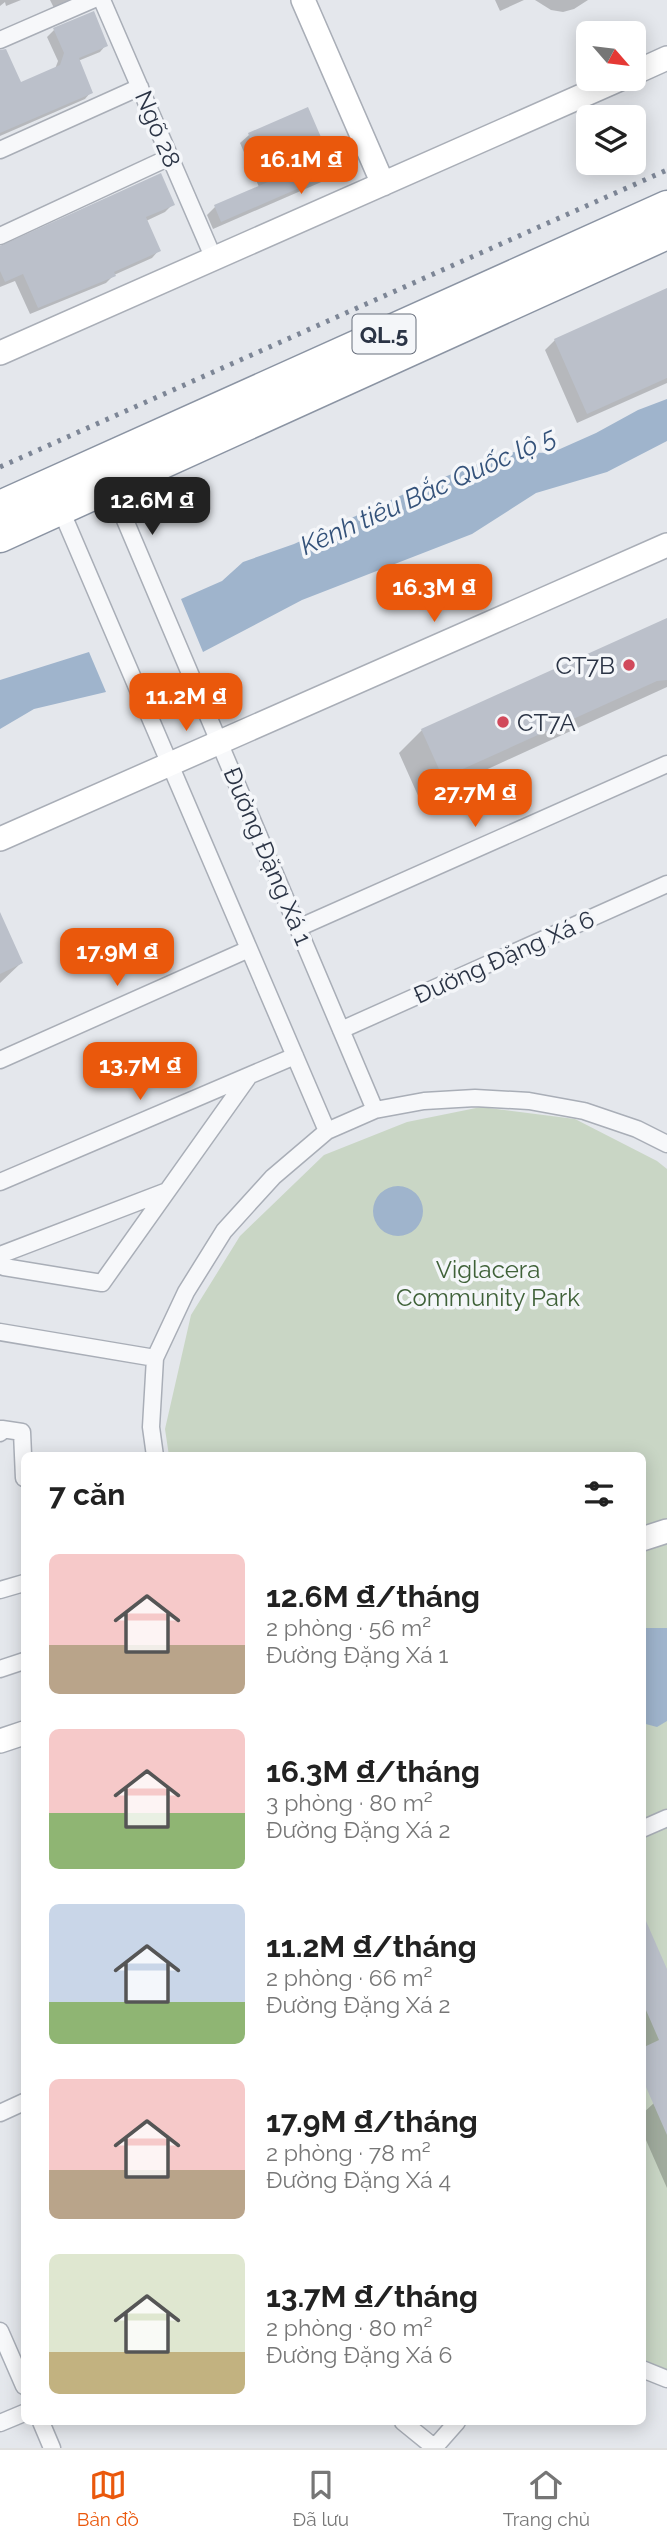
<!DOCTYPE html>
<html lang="vi">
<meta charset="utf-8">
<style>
body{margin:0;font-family:Raleway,sans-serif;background:#f6f6f6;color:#222;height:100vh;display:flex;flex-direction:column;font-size:26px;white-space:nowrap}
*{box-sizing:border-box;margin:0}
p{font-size:23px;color:#767676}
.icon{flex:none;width:38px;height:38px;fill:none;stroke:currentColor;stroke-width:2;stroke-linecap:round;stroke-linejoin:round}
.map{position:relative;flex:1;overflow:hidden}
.sheet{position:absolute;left:21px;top:1452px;width:625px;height:973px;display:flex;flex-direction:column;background:#fff;border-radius:10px;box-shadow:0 4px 18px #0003}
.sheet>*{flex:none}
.needle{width:46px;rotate:118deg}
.buttons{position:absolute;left:576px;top:21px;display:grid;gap:14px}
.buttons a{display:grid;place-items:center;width:70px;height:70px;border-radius:10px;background:#fff;box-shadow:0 4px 18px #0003;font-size:35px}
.price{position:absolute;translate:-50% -60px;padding:0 16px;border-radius:14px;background:#ea580c;color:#fff;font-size:23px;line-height:46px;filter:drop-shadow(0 2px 4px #0008)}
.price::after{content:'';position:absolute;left:50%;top:42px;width:21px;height:16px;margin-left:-10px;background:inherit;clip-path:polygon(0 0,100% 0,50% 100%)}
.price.current{background:#222;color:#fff}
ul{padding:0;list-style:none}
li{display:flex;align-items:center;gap:21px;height:175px;padding:0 28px}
li span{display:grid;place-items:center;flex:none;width:196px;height:140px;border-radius:10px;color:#555}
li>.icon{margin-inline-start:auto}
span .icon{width:84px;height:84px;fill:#fffc;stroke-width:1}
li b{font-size:30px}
h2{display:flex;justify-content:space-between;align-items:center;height:84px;padding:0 28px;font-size:30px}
.tab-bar{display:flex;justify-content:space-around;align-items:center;height:98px;border-top:2px solid #e0e0e0;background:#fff;font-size:19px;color:#767676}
.tab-bar a{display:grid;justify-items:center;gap:4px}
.tab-bar .current{color:#ea580c}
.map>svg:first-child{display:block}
.green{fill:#c9d6c5}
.water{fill:#9fb4cc}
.shadow{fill:#0003}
.building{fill:#bbc0ca}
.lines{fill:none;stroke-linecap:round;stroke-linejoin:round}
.street-casing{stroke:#a9aeb7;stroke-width:19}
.secondary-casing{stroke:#a9aeb7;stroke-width:26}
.highway-casing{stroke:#8b94a3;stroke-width:33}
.street{stroke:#f7f8fa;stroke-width:16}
.secondary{stroke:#fff;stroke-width:23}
.highway{stroke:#fff;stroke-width:30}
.rail{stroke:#7d8696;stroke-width:5;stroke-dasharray:3.5 7;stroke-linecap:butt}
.poi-dot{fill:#d1495b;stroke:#f4f6f9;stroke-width:2.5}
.labels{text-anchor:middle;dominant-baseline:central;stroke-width:7;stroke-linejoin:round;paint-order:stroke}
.shield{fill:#f4f6f9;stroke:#676e7b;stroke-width:2}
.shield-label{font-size:23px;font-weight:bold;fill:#2b3445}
.street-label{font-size:24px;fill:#2b3445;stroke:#f4f6f9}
.poi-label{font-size:24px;fill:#2b3445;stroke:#f4f6f9;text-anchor:end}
.park-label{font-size:24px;fill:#3f6138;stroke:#f4f6f9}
.water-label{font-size:26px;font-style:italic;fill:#34527a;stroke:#f4f6f9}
</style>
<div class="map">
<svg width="667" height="2448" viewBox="0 0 667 2448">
<rect width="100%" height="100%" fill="#e4e7ec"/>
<path class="green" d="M481 1107 575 1119 657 1161 667 1169V2372L642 2362V1456H169L165 1429 191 1315 240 1236 324 1155 407 1122Z"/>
<path class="water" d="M667 399V441L607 472 536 493 472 534 302 600 203 652 181 599 222 581 243 562 294 544 424 485 508 452 551 453 596 433 638 410Z
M89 652 106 692 34 709 0 729V680Z
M373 1211a25 25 0 1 1 50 0a25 25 0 1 1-50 0Z
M642 1628H667V1721L657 1727 642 1723Z"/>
<path class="shadow" d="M0 0H21L6 6 5 2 0 6Z
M50 0H70L54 8Z
M495 0H524L500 11Z
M535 0H588L574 9 563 12 551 10Z
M54 30 106 45 100 52 78 61 91 92 85 99 0 136V51L20 84 55 69 58 61 47 37Z
M307 110 334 172 326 180 213 229 207 215 215 207 259 187 240 143 249 135Z
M173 204 165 212 146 221 159 250 152 258 114 275 106 283 30 314 15 281 0 287V248Z
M667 290V383L577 423 545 350 555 340Z
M667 620V687L420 800 399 753 422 730Z
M0 917 21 963 0 983Z
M642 1933 667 1974V2070L652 2077 642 2087Z
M667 2097V2188L642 2131V2114L654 2103Z"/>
<path class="building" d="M94 11 108 46 79 58 93 93 0 133V50L6 49 21 82 60 65 64 53 53 28Z
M308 107 336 172 221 222 214 205 268 182 248 133Z
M161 173 175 205 146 217 161 251 114 272 116 276 38 308 23 274 5 282 0 271V246Z
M667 288V378L587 414 554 339Z
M667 618V680L657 681 443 778 421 729Z
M0 912 23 963 0 974Z
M642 1912 667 1969V2135L642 2078V2048L659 2040 642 2001Z"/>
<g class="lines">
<g class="street-casing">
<path id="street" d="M102 0 214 259
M0 40 92 0
M0 150 140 87
M0 236 170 157
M111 487 375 1110
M61 510 327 1131
M298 928 667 764
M341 1030 667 884
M0 1060 249 949
M0 1182 295 1056
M0 1255 167 1191
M0 1263 4 1267 102 1283 249 1076
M0 1332 155 1358
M0 1433 2 1429 22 1432 24 1478
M155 1456 151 1427 155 1358 186 1292 224 1231 273 1177 327 1131 375 1110 424 1101 475 1098 529 1101 584 1111 637 1129 667 1144
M0 1590 24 1583
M0 1669 24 1661
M642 1829 667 1818
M0 2113 24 2102
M0 2331 24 2386
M642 2369 667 2379
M41 2422 52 2448
M403 2422 435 2448
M0 2423 24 2413
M434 2448 457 2422"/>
</g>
<g class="secondary-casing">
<path id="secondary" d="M303 0 383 184
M634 73 667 58
M0 353 620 79
M0 839 667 545
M642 1539 667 1531
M0 1741 24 1733"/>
</g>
<g class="highway-casing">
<path id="highway" d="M0 506 667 206
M0 537 667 234"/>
</g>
<use href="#street" class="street"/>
<use href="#secondary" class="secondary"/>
<use href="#highway" class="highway"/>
<path class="rail" d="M0 467 667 170"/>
</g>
<g class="poi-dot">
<circle cx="629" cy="665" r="7"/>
<circle cx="503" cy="722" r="7"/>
</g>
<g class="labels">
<rect class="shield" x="352.5" y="314.5" width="63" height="39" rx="5"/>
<g class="shield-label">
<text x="384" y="334">QL.5</text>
</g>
<g class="street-label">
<text transform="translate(158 129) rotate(67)">Ngõ 28</text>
<text transform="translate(268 856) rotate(67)">Đường Đặng Xá 1</text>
<text transform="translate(504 957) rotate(-24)">Đường Đặng Xá 6</text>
</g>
<g class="poi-label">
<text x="615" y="665">CT7B</text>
<text x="517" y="722" text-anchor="start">CT7A</text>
</g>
<g class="park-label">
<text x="488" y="1269">Viglacera<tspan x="488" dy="28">Community Park</tspan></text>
</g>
<g class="water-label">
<text transform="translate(428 491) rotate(-24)">Kênh tiêu Bắc Quốc lộ 5</text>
</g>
</g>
</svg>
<div class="buttons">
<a><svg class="needle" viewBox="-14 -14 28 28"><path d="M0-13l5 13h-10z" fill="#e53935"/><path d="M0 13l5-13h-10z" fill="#767676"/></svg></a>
<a><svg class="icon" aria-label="layers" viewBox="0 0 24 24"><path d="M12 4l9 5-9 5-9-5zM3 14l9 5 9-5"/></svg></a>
</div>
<b class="price" style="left:301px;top:196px">16.1M ₫</b>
<b class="price current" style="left:152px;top:537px">12.6M ₫</b>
<b class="price" style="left:434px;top:624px">16.3M ₫</b>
<b class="price" style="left:186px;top:733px">11.2M ₫</b>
<b class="price" style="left:475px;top:829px">27.7M ₫</b>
<b class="price" style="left:117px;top:988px">17.9M ₫</b>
<b class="price" style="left:140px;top:1102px">13.7M ₫</b>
<section class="sheet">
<h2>7 căn<svg class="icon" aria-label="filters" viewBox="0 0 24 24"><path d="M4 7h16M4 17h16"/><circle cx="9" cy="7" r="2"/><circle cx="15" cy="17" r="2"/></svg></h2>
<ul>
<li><span style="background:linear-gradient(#f6c9c9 65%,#b9a48a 0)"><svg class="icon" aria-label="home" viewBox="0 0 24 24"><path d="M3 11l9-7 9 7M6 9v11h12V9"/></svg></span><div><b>12.6M ₫/tháng</b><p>2 phòng · 56 m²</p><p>Đường Đặng Xá 1</p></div></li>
<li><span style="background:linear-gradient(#f6c9c9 60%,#8fb573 0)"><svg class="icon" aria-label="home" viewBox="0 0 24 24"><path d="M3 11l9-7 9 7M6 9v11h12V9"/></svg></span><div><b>16.3M ₫/tháng</b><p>3 phòng · 80 m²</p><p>Đường Đặng Xá 2</p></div></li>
<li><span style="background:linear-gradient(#c9d6e8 70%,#8fb573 0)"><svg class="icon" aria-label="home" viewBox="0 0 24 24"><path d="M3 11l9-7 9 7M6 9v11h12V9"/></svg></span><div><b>11.2M ₫/tháng</b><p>2 phòng · 66 m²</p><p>Đường Đặng Xá 2</p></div></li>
<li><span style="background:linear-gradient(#f6c9c9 65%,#b9a48a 0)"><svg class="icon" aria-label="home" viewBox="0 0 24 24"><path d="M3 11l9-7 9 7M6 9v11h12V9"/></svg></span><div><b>17.9M ₫/tháng</b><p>2 phòng · 78 m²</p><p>Đường Đặng Xá 4</p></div></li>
<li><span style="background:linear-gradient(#dfe7d0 70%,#c2b280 0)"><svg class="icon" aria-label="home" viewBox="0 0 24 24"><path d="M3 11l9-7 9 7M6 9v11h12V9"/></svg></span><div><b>13.7M ₫/tháng</b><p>2 phòng · 80 m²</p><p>Đường Đặng Xá 6</p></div></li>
</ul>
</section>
</div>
<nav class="tab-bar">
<a class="current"><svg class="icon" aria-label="map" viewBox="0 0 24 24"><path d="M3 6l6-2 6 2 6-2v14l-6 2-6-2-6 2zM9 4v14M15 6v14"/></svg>Bản đồ</a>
<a><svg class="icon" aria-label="saved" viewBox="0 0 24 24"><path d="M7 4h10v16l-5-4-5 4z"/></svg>Đã lưu</a>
<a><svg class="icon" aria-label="home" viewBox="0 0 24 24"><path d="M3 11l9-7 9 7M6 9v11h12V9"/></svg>Trang chủ</a>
</nav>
